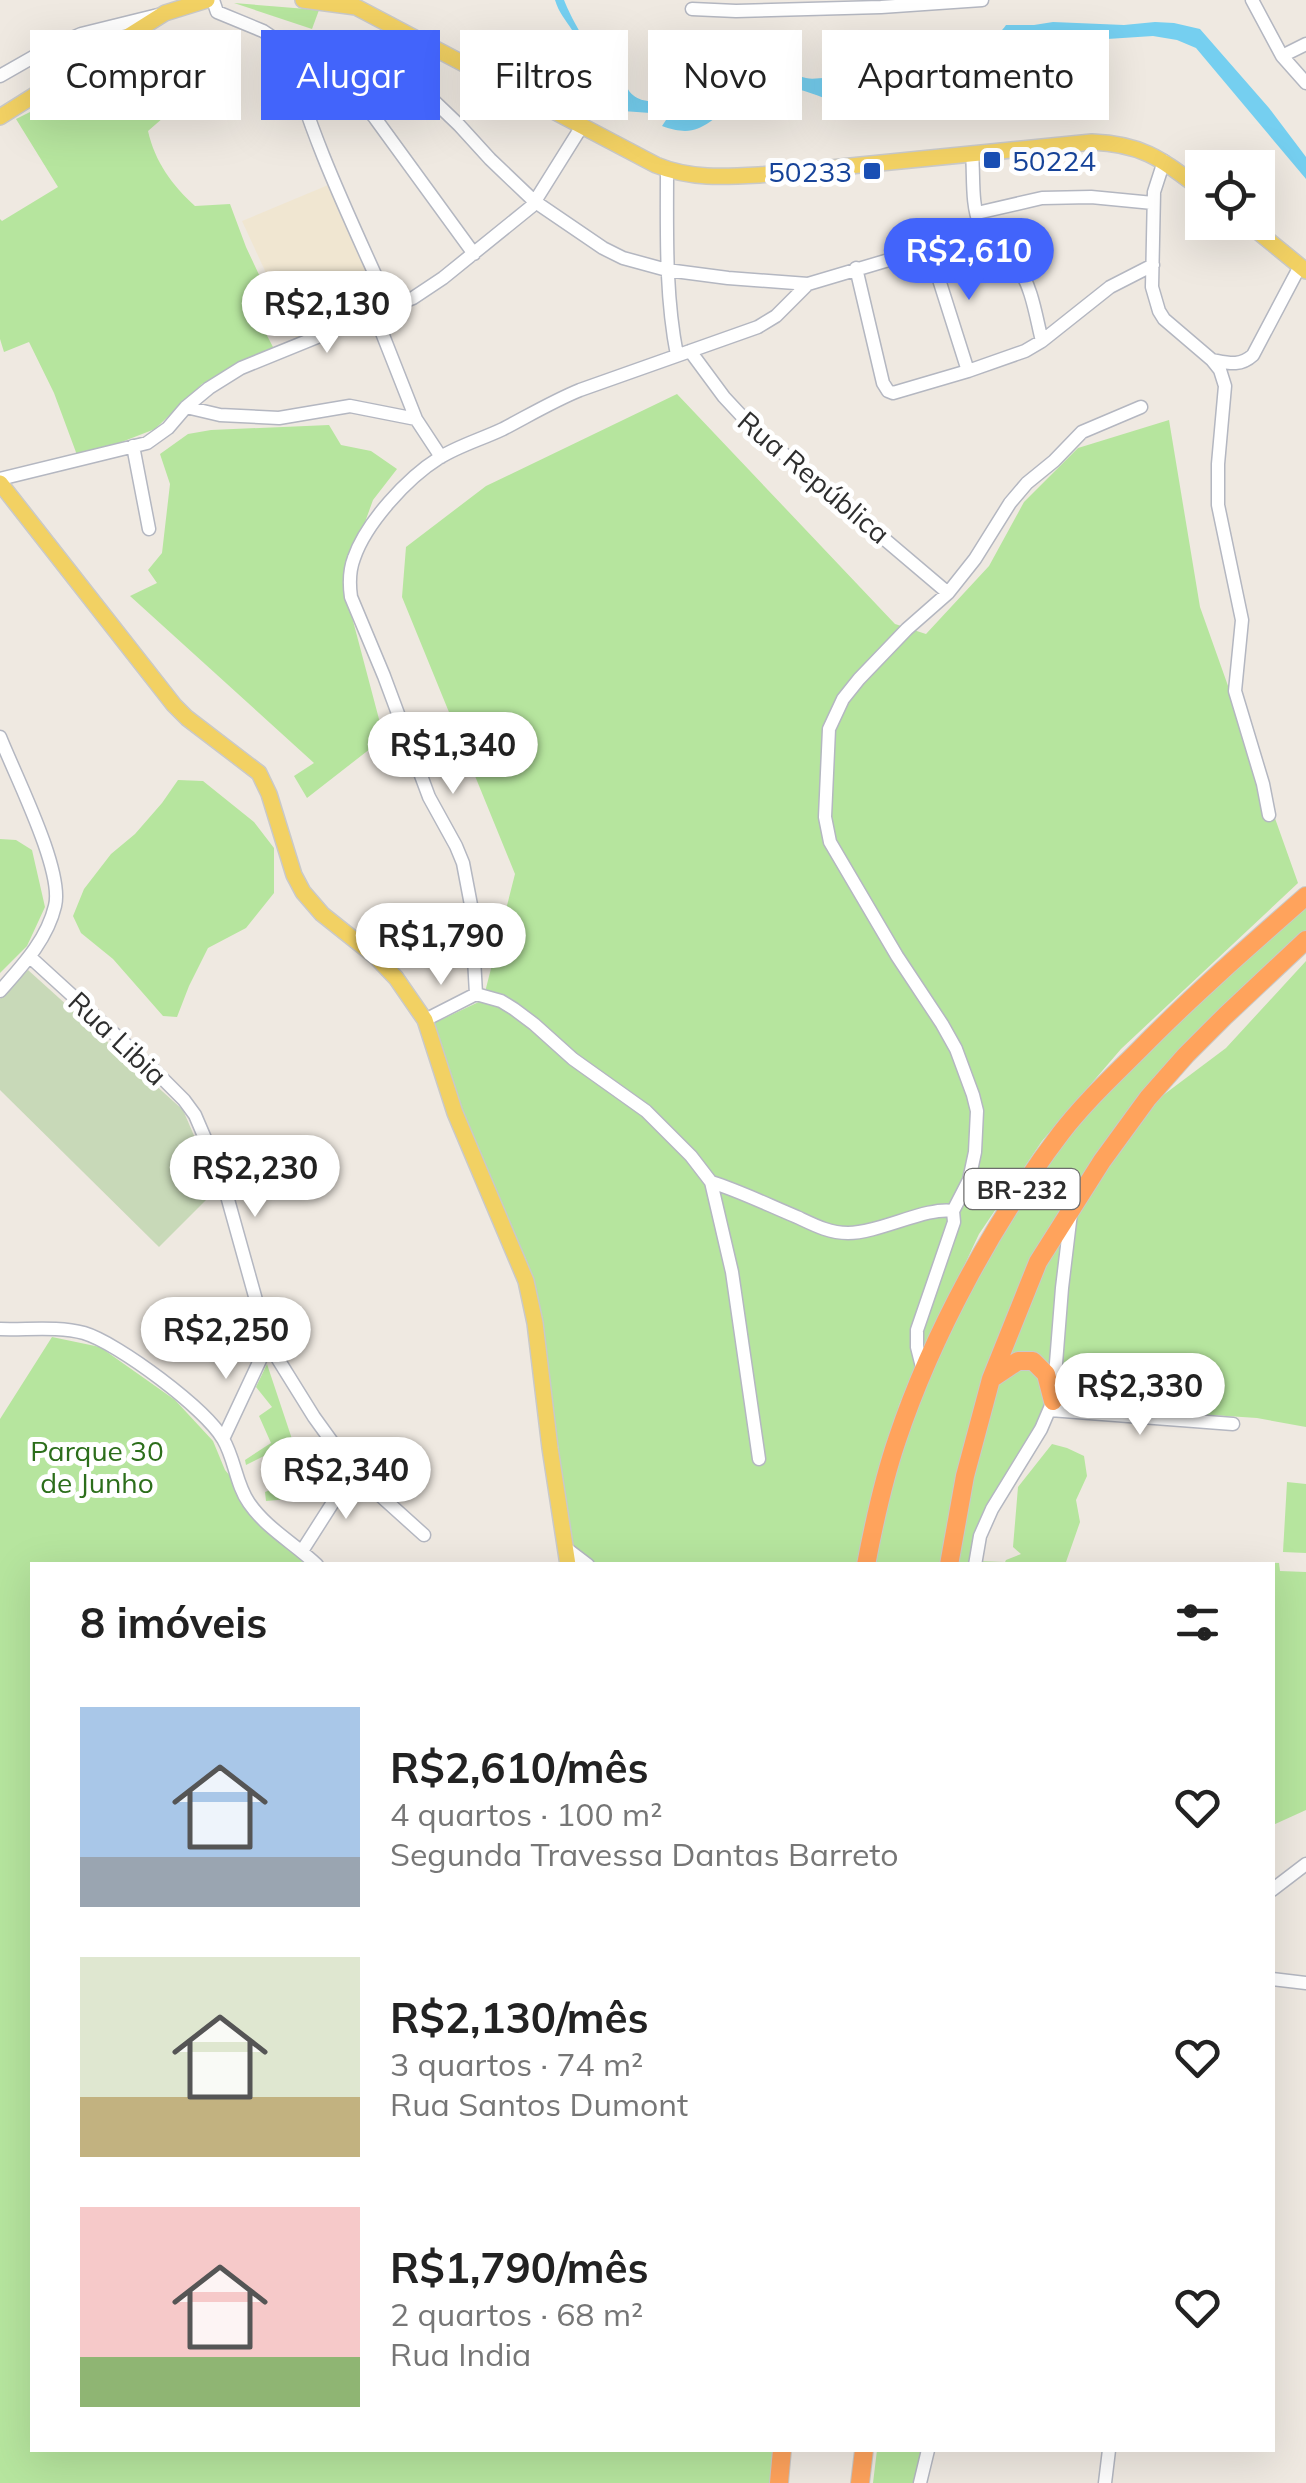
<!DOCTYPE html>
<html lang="pt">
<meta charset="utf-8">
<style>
body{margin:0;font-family:Mulish,sans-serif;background:#f6f6f6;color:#222;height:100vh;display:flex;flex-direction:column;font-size:38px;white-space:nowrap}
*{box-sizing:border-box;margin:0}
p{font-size:32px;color:#767676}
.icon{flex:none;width:55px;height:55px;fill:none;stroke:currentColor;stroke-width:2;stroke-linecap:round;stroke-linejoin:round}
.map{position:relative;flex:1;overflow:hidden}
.sheet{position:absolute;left:30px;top:1562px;width:1245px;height:890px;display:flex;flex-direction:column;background:#fff;border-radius:0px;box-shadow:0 10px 40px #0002}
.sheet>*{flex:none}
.top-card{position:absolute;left:30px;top:30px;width:1248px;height:90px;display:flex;gap:20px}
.controls{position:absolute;left:1185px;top:150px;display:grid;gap:20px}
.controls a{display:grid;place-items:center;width:90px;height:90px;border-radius:0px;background:#fff;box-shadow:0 10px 40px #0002;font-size:50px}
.price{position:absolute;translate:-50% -85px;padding:0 22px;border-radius:35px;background:#fff;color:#222;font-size:32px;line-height:65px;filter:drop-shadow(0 2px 5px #0008)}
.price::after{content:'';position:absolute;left:50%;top:60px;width:30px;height:22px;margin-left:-15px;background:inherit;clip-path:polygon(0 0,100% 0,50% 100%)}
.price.selected{background:#4264fb;color:#fff}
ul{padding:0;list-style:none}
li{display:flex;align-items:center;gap:30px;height:250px;padding:0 50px}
li span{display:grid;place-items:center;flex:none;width:280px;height:200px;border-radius:0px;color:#555}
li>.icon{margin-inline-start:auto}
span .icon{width:120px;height:120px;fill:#fffc;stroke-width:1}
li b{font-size:42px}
h2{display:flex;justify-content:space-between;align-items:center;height:120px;padding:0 50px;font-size:42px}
.chip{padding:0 35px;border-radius:0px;background:#fff;box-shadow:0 10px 40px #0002;font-size:35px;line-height:90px}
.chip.selected{background:#4264fb;color:#fff}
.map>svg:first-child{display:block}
.education{fill:#f0e6d1}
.green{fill:#b6e59e}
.cemetery{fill:#c8d9b8}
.water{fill:#75cff0}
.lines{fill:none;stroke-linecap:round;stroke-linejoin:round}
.minor-casing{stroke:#b4b7c1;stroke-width:15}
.major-casing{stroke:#c9c9c9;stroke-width:18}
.highway-casing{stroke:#c9c9c9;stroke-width:20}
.minor{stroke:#fff;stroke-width:12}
.major{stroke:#f2d163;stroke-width:15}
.highway{stroke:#ffa35c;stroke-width:18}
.transit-dot{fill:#1a4fb4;stroke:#fff;stroke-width:4}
.labels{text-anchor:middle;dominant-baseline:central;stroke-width:10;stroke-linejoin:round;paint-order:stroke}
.shield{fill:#fff;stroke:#6d6d6d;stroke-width:2.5}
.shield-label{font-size:25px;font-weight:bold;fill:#2e2e2e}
.transit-label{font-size:28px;fill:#164399;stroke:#fff;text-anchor:start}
.street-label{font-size:28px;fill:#2e2e2e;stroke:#fff}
.park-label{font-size:28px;fill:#2c6e1b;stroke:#fff}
</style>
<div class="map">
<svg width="1306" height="2483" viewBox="0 0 1306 2483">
<rect width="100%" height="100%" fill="#efe9e1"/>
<path class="education" d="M333 183 383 305 297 340 242 221Z"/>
<path class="green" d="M234 3 319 10 312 29Z
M111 64C134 72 153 73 176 68L187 97 148 131C155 162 172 185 195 206L230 204 246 247 268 294 252 307 273 347 228 373 202 384 155 429 119 443 77 455 54 393 29 342 4 352 0 339V219L2 221 58 187 16 119 56 99Z
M677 394 895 624 926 634 989 566 1024 502 1078 448 1169 420 1200 607 1298 883 1121 1049 1042 1141 979 1234 899 1405 882 1491 923 1359 989 1245 1095 1099 1306 897V937L1154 1102 1226 1048 1306 961V1427L1257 1418 1062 1405 1064 1296 1073 1212 988 1380 945 1565H576L546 1365 526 1259 468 1132 434 1023 483 1000 515 874 402 597 406 547 486 486Z
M329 425 341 445 371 451 397 469 373 500 343 583 384 738 307 798 294 776 314 763 130 596 157 583 148 570 162 553 170 484 160 454 188 434 211 430Z
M178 780 203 781 254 822 274 848V893L246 928 208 948 189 986 177 1017 163 1016 113 959 81 933 73 916 84 889 111 854 135 834 162 803Z
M0 839 16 840 32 850 45 907 27 946 0 973Z
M1069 1221 1052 1389 1036 1358 995 1374 1042 1260Z
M52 1337 100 1347 175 1400 213 1441 225 1470 305 1565H32V2450H775L772 2483H0V1419Z
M1022 1361 1045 1376V1412L982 1515 973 1565H951L994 1382Z
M267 1364 303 1472 309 1476 300 1498 266 1501 265 1492 289 1483 281 1469H271L266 1455 246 1465 245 1460 271 1443 259 1416 272 1407 256 1387Z
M1052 1444 1067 1448 1084 1456 1087 1476 1076 1500 1080 1522 1066 1562 1097 1564 1279 1563 1280 1571 1306 1572V1810L1273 1825 1272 1565H977V1561L1005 1562 1006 1560 1021 1554 1013 1547 1018 1487Z
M1287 1482 1306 1484V1553L1283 1552Z
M877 2450H924L915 2483H873Z"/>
<path class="cemetery" d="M28 970 183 1110 217 1189 159 1247 0 1090V999Z"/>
<path class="water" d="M555 0H564C571 18 590 52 604 64 611 69 619 73 625 78 625 94 640 103 656 101 664 110 690 117 703 115L707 109 713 113 730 103 747 88 743 81 749 71C769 65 786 73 806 78 814 80 822 77 830 78 842 81 858 89 866 97L889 100 929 86 960 57 959 45 965 40 975 44 985 36C996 39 1000 33 1006 25H1034L1053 22 1124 25 1155 22 1174 23 1200 29 1269 108 1306 157V179L1196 48 1177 40 1153 36 1092 40 1065 33 1008 38 949 77 951 85C944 92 937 102 928 106 913 113 865 113 850 108 819 97 795 82 761 88 749 101 749 98 735 105 706 121 700 140 662 126L666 120 664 114 623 111 606 98V91L587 78C586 60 583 45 572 30 565 19 559 13 555 0Z"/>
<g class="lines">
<g class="minor-casing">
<path id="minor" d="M213 0 217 12 263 31 287 47C310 138 352 222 390 308
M1252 0 1282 56 1306 83
M692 9 736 11 881 7 982 0
M287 47 319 58 338 74 375 118 474 254
M1282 56 1306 44
M0 76 49 48 81 34 158 15
M412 80 459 125 490 159 534 201 603 248 623 258 667 270 728 278 808 284 929 248 982 229
M972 154C974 176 971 204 980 225 988 241 1006 252 1017 266 1032 286 1036 317 1042 341
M1164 161 1154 192 1152 287 1159 311 1164 319 1212 360 1220 370 1225 386 1218 464V505L1242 620 1235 691 1263 784 1269 815
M667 170C667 232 665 294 677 355
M977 213 1042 198 1091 197 1153 203
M929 248 968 371
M856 268 883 383 888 391 893 393 968 371 1025 351 1042 341 1110 287 1153 265
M375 315 416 419 441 457
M690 351 724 397 751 426 948 593
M1212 360C1228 363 1240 367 1253 355L1300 266
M186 407 220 415 279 418 350 406 416 419
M133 446 149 529
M0 479 147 443 168 428 186 407 209 388 241 368 413 298 443 278 532 206 582 126
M0 737C15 775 64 871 55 906 47 940 22 966 0 991
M30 957 155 1071 184 1100 195 1115 222 1178 268 1343 314 1417 353 1471 424 1535
M425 1020 476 994
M711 1182C740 1191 768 1205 797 1217 814 1225 829 1233 848 1233 879 1233 928 1206 953 1211L954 1222 917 1330V1347L923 1371
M953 1211 969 1180 975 1152 977 1111 973 1095 956 1049 942 1024 897 956 830 842 825 817 829 729 843 699 859 679 907 629 948 593 975 559 1010 503 1027 483 1054 461 1082 432 1141 407
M0 1329C27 1330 58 1326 84 1333 118 1343 206 1409 223 1439 235 1459 236 1485 249 1503 267 1529 294 1543 317 1565
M1050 1410 1233 1424
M223 1439 268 1343
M759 1459 732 1272 711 1182 691 1156 646 1111 573 1059 534 1024 514 1009 501 1001 476 994 471 905 463 863 456 846 429 797 384 676 351 597C349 583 349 571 354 558 366 523 407 478 439 458 458 446 482 439 503 429 528 416 553 401 580 390L758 327 776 316 808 284
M567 1549 588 1565
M302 1551 353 1471
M975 1565 980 1536 992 1509 1041 1429 1053 1401 1062 1288 1071 1213
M1272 1890 1306 1864
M1272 1979 1306 1983
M920 2483 928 2450
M1105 2483 1109 2450"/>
</g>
<g class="major-casing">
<path id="major" d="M303 0 356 7 656 165C690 179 724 177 759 175L1092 142C1144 144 1162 160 1202 190
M0 117 165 13 207 0
M1246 222 1306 271
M0 483 174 705 187 718 259 773 269 794 294 875 303 892 322 914 376 957 396 978 425 1020 455 1113 526 1281 535 1323 550 1448 568 1565"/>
</g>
<g class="highway-casing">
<path id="highway" d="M991 1379 1018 1361H1033L1046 1374 1053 1401
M866 1565C874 1523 883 1481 897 1440 932 1335 994 1221 1061 1133 1084 1103 1112 1077 1139 1050 1192 996 1249 946 1306 896
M949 1565 965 1476 991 1379 1038 1262 1102 1161 1148 1098 1186 1055 1225 1016 1306 940
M779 2483 782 2450
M860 2483 864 2450"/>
</g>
<use href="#minor" class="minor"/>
<use href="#major" class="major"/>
<use href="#highway" class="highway"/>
</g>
<g class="transit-dot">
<rect x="982" y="150" width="20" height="20" rx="5"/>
<rect x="862" y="161" width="20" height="20" rx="5"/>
</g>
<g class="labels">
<rect class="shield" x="964.5" y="1169" width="115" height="40" rx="8"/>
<g class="shield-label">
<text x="1022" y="1189">BR-232</text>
</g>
<g class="transit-label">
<text x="1012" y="160">50224</text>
<text x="852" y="171" text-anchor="end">50233</text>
</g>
<g class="street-label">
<text transform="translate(814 477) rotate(40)">Rua República</text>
<text transform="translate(118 1038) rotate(43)">Rua Libia</text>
</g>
<g class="park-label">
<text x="97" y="1450">Parque 30<tspan x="97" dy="32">de Junho</tspan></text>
</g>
</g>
</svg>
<div class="controls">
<a><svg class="icon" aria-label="locate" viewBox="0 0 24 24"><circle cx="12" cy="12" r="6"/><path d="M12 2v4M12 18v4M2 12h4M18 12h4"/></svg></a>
</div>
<b class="price selected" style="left:969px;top:303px">R$2,610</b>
<b class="price" style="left:327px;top:356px">R$2,130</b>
<b class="price" style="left:453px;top:797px">R$1,340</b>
<b class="price" style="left:441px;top:988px">R$1,790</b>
<b class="price" style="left:255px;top:1220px">R$2,230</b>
<b class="price" style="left:226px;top:1382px">R$2,250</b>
<b class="price" style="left:1140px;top:1438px">R$2,330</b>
<b class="price" style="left:346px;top:1522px">R$2,340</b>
<div class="top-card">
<a class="chip">Comprar</a>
<a class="chip selected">Alugar</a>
<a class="chip">Filtros</a>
<a class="chip">Novo</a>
<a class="chip">Apartamento</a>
</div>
<section class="sheet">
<h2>8 imóveis<svg class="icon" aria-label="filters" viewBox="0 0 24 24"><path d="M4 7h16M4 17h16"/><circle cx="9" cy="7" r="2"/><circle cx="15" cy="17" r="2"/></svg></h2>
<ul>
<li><span style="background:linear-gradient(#a9c7e8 75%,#9aa5b1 0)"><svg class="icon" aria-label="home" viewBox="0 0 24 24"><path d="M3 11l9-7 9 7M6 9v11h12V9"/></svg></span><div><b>R$2,610/mês</b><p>4 quartos · 100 m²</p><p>Segunda Travessa Dantas Barreto</p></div><svg class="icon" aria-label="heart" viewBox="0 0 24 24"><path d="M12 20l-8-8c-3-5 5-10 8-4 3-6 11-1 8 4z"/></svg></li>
<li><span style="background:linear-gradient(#dfe7d0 70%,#c2b280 0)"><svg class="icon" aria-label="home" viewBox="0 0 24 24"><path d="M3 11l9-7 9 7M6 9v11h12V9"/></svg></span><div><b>R$2,130/mês</b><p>3 quartos · 74 m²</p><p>Rua Santos Dumont</p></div><svg class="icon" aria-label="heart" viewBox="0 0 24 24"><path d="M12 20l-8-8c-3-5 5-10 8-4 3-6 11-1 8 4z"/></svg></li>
<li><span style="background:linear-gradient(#f6c9c9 75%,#8fb573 0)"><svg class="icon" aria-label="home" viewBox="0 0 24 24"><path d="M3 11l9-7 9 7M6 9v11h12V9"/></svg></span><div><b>R$1,790/mês</b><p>2 quartos · 68 m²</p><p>Rua India</p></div><svg class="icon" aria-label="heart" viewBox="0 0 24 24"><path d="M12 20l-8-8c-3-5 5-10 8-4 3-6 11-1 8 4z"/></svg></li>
</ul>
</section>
</div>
